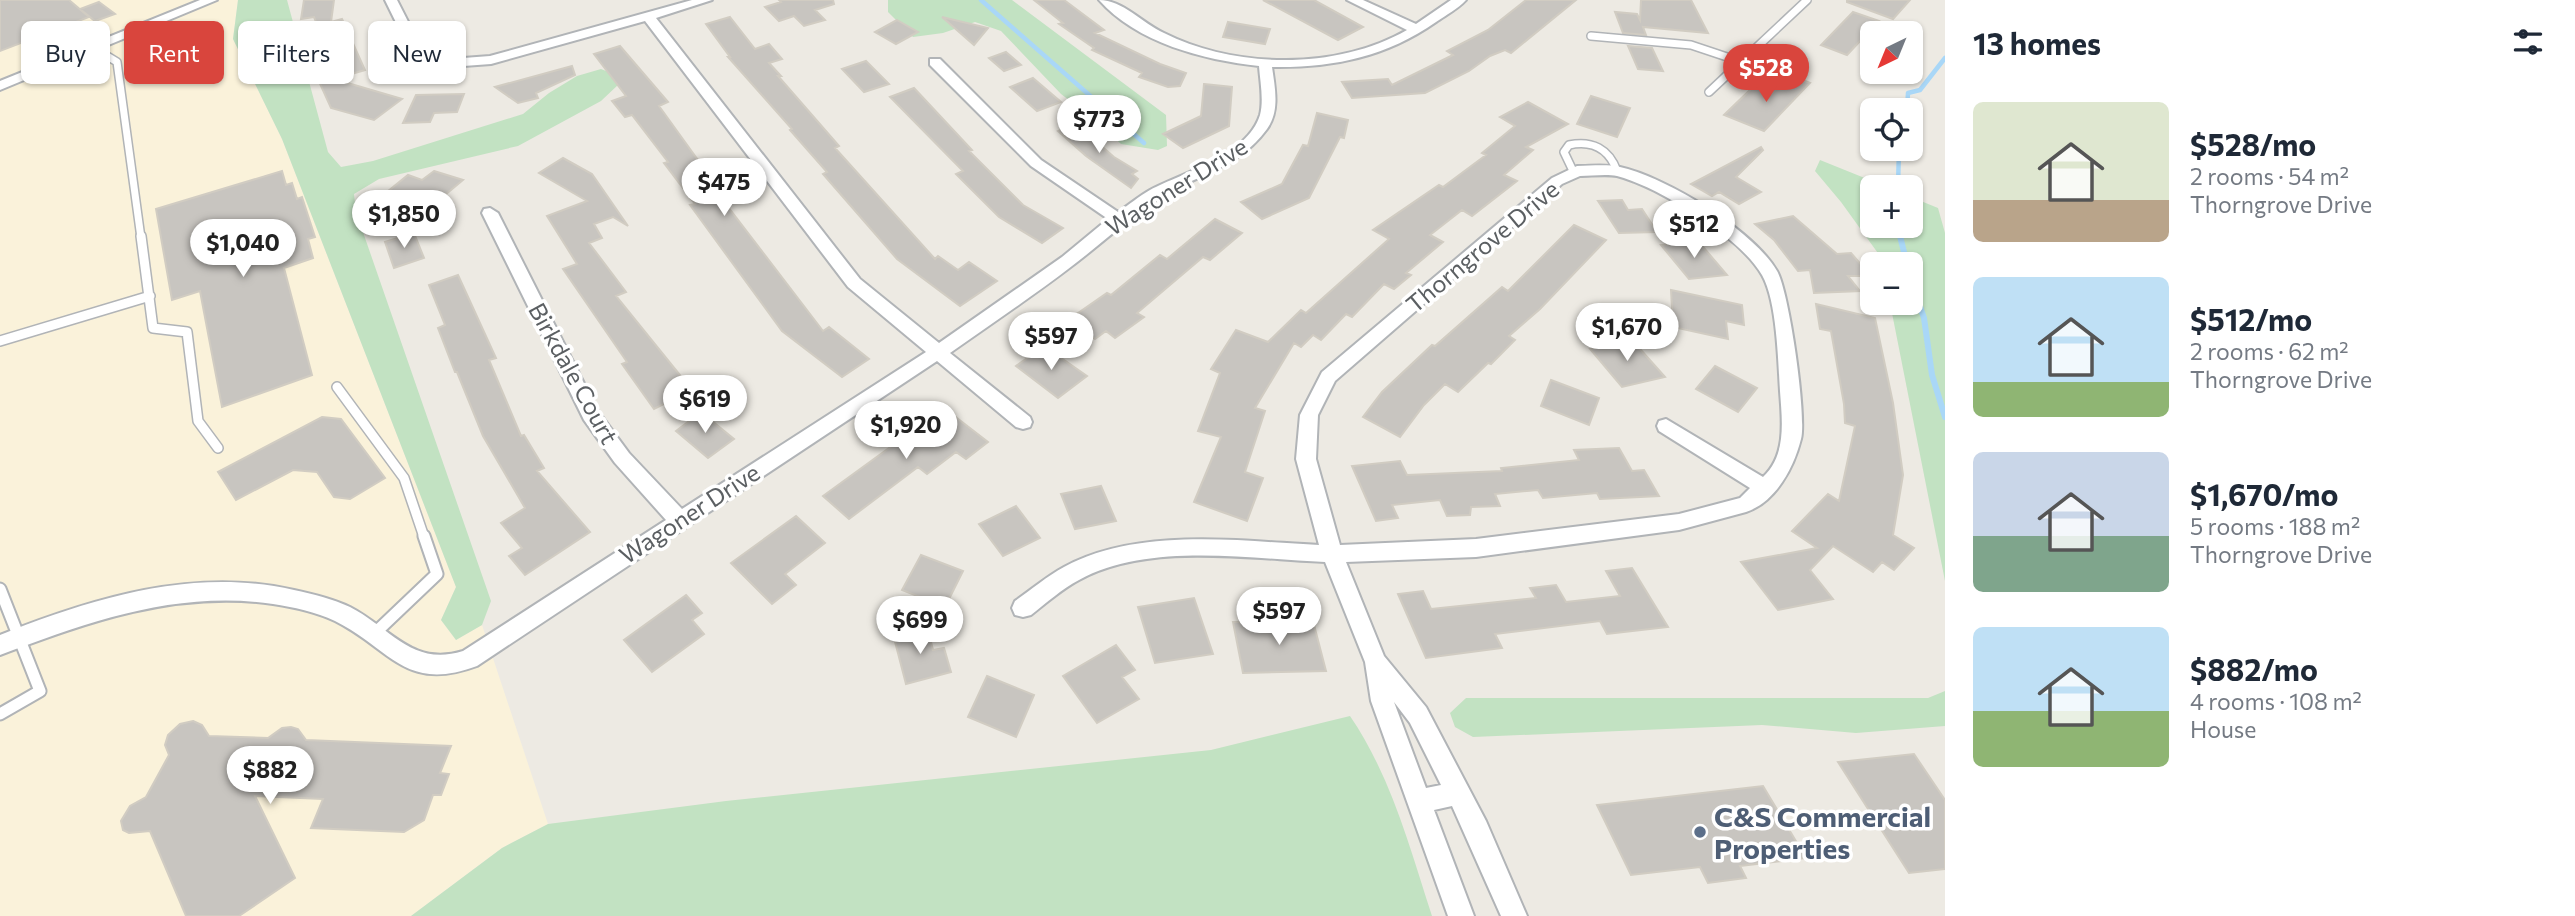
<!DOCTYPE html>
<meta charset="utf-8">
<style>
body{margin:0;font-family:Commissioner,sans-serif;background:#f2f2f3;color:#1f2937;height:100vh;display:flex;flex-direction:column;font-size:26px;white-space:nowrap}
*{box-sizing:border-box;margin:0}
p{font-size:23px;color:#747a83}
.icon{flex:none;width:38px;height:38px;fill:none;stroke:currentColor;stroke-width:2;stroke-linecap:round;stroke-linejoin:round}
.map{position:relative;flex:1;overflow:hidden}
.side{display:flex;flex-direction:column;background:#fff;width:630px}
.side>*{flex:none}
.top-card{position:absolute;left:21px;top:21px;width:665px;height:63px;display:flex;gap:14px}
.needle{width:46px;rotate:223deg}
.controls{position:absolute;left:1860px;top:21px;display:grid;gap:14px}
.controls a{display:grid;place-items:center;width:63px;height:63px;border-radius:10px;background:#fff;box-shadow:0 2px 5px #0004;font-size:35px}
.price{position:absolute;translate:-50% -60px;padding:0 16px;border-radius:24px;background:#fff;color:#222;font-size:23px;line-height:46px;filter:drop-shadow(0 2px 4px #0008)}
.price::after{content:'';position:absolute;left:50%;top:42px;width:21px;height:16px;margin-left:-10px;background:inherit;clip-path:polygon(0 0,100% 0,50% 100%)}
.price.selected{background:#d9453d;color:#fff}
ul{padding:0;list-style:none}
li{display:flex;align-items:center;gap:21px;height:175px;padding:0 28px}
li span{display:grid;place-items:center;flex:none;width:196px;height:140px;border-radius:10px;color:#555}
li>.icon{margin-inline-start:auto}
span .icon{width:84px;height:84px;fill:#fffc;stroke-width:1}
li b{font-size:30px}
h2{display:flex;justify-content:space-between;align-items:center;height:84px;padding:0 28px;font-size:30px}
.pill{padding:0 24px;border-radius:10px;background:#fff;box-shadow:0 2px 5px #0004;font-size:24px;line-height:63px}
.pill.selected{background:#d9453d;color:#fff}
main{display:flex;flex:1;min-height:0}
.map>svg:first-child{display:block}
.commercial{fill:#faf2da}
.green{fill:#c2e2c2}
.lines{fill:none;stroke-linecap:round;stroke-linejoin:round}
.stream-far1{stroke:#a9d7f7;stroke-width:4.5}
.stream{stroke:#a9d7f7;stroke-width:6}
.building{fill:#c8c5c0;stroke:#d1ccc2;stroke-width:2}
.lane-far2-casing{stroke:#b1b4b7;stroke-width:10}
.lane-far1-casing{stroke:#b1b4b7;stroke-width:12}
.lane-casing{stroke:#b1b4b7;stroke-width:15}
.street-casing{stroke:#b1b4b7;stroke-width:4}
.lane-far2{stroke:#fff;stroke-width:7}
.lane-far1{stroke:#fff;stroke-width:9}
.lane{stroke:#fff;stroke-width:11}
.street{fill:#fff;fill-rule:evenodd}
.service-dot{fill:#5c6f8a;stroke:#fff;stroke-width:2.5}
.labels{text-anchor:middle;dominant-baseline:central;stroke-width:7;stroke-linejoin:round;paint-order:stroke}
.street-label{font-size:24px;fill:#5b5f62;stroke:#fff}
.near-service-label{font-size:28px;font-weight:bold;fill:#4e5e75;stroke:#fff;text-anchor:start}
</style>
<main>
<div class="map">
<svg width="1945" height="916" viewBox="0 0 1945 916">
<rect width="100%" height="100%" fill="#edeae3"/>
<path class="commercial" d="M0 0H238L233 39 282 139 456 587 441 620 456 640 482 625 548 824 502 848 411 916H0Z"/>
<path class="green" d="M238 0H287L328 152 341 167 373 161 523 114 549 93 577 76 601 69 611 73 619 84 601 101 518 146 379 179 354 194 356 212 491 601 482 625 456 640 441 620 456 587 282 139 233 39Z
M888 0H1012L1166 115 1167 146 1158 150 1121 144 1098 122 1061 94 1001 31 975 22 943 33 913 37 888 12Z
M1820 160 1887 187H1872V226H1911V197L1938 208 1945 233V581L1890 303H1911V264H1882L1880 256 1841 202 1815 171Z
M1945 691V726L1856 733 1762 725 1473 737 1455 727 1450 713 1466 698H1928Z
M1350 716C1391 776 1410 848 1432 916H411L502 848 548 824 726 801 1211 750Z"/>
<g class="lines">
<path class="stream-far1" d="M981 0 1144 143
M1907 110 1908 93 1920 90 1945 58
M1898 187 1899 149
M1898 226 1901 238"/>
<path class="stream" d="M1900 236 1907 264
M1911 281 1924 318 1932 375 1945 417"/>
</g>
<path class="building" d="M0 0H69L89 17 0 51Z
M304 0H334L331 22 342 19 365 70 334 79 402 99 374 120 331 108 311 64 331 58 314 17 301 19Z
M779 0H833L834 4 815 10 825 20 804 26 794 16 779 21 765 7 781 2Z
M1034 0H1064L1104 30 1095 33 1160 64 1186 73 1180 86 1168 87 1139 77 1142 73 1092 50 1094 48 1059 24 1063 23Z
M1263 0H1314L1363 27 1338 40Z
M1526 0H1576L1511 53 1505 50 1490 56 1469 71 1425 93 1352 98 1342 82 1388 79 1392 85 1453 55 1447 51 1488 30Z
M1641 0H1691L1708 33 1643 27 1646 35 1623 33 1615 12 1637 14 1640 20Z
M1847 0H1910L1893 19 1847 2Z
M99 2 115 14 95 21 80 9Z
M1853 12 1879 21 1847 55 1821 45Z
M730 17 755 49 769 44 782 59 769 63 781 76H778L839 146 835 148 935 259 938 256 958 270 969 262 997 281 960 306 897 259 823 174 827 172 790 130 792 129 728 57H730L706 24Z
M942 17 988 28 974 45Z
M897 20 918 32 896 44 875 32Z
M1228 22 1270 29 1265 44 1223 37Z
M620 46 668 102 659 106 713 181 709 182 823 331 829 327 869 359 842 377 782 331 690 205 695 204 664 163 668 162 632 115 625 117 612 101 626 96 594 54Z
M1628 46 1652 48 1663 71 1638 69Z
M1006 52 1021 65 1004 71 989 58Z
M866 61 889 84 864 92 842 69Z
M572 66 575 75 536 93 538 98 518 103 495 87Z
M1790 75 1810 83 1764 131 1724 115 1753 87 1771 94Z
M1033 78 1061 102 1037 111 1010 87Z
M1204 84 1232 87 1229 126 1183 148 1163 134 1201 116Z
M914 88 972 150 969 151 1023 205 1063 228 1042 243 999 217 956 174 963 171 890 97Z
M464 94 457 112 434 113 430 122 403 123 416 95Z
M1591 96 1630 108 1617 137 1577 124Z
M1528 102 1568 124 1526 147 1533 150 1504 175 1517 181 1472 216 1462 210 1430 235 1443 242 1406 273 1411 275 1394 289 1384 284 1352 317 1346 314 1321 340 1313 335 1301 347 1294 343 1255 408 1265 411 1245 472 1263 478 1247 521 1194 502 1221 437 1198 431 1220 373 1211 369 1236 330 1268 342 1301 310 1306 313 1389 239 1373 230 1439 185 1443 187 1486 155 1482 153 1515 126 1500 117Z
M1317 113 1348 120 1344 138 1340 137 1309 198 1262 219 1241 202 1282 184 1303 145 1308 146Z
M1076 124 1114 157 1137 171 1132 174 1138 179 1131 188 1086 156 1058 131Z
M1761 147 1763 150 1736 177 1761 192 1739 204 1719 192 1712 196 1691 184Z
M563 158 592 174 628 226 613 217 594 224 602 238 589 243 626 292 616 296 692 390 654 409 622 364 627 362 563 269 577 264 547 216 587 201 539 173Z
M282 171 286 185 292 183 297 199 302 197 315 237 308 239 313 258 284 268 312 375 222 407 200 291 172 300 156 209Z
M434 171 463 180 415 220 382 208 398 196 387 192 408 175 422 180Z
M1622 200 1628 210 1642 209 1657 232 1619 233 1598 201Z
M1793 216 1837 254 1851 253 1871 276H1848L1860 291 1814 293 1810 270 1798 271 1774 240 1755 224Z
M1215 219 1242 233 1210 260 1203 257 1137 313 1144 317 1115 338 1106 331 1095 339 1068 320 1107 293 1111 295 1160 255 1167 259Z
M1574 225 1606 240 1540 309 1509 336 1515 340 1491 364 1488 363 1458 392 1445 384 1424 405 1400 437 1363 417 1382 392 1432 345 1435 346 1502 287 1508 291Z
M414 233 424 258 394 268 385 242Z
M1698 241 1727 275 1689 279 1661 245Z
M458 275 496 358 489 360 521 436 524 435 544 468 537 471 590 532 525 575 509 556 522 548 501 523 525 508 483 436 457 372H455L438 328 445 325 429 285Z
M1671 290 1742 305 1744 325 1726 321 1728 339 1673 327Z
M1816 304 1875 318 1893 403 1903 475 1893 535 1914 548 1894 570 1882 562 1873 572 1833 546 1810 570 1833 599 1778 610 1741 562 1817 548 1792 531 1828 494 1839 501 1855 426 1845 423 1844 404 1831 331 1820 329Z
M1632 340 1665 377 1622 387 1590 349Z
M1044 346 1087 376 1058 398 1016 366Z
M1715 366 1757 388 1738 412 1696 389Z
M1551 380 1599 398 1589 425 1541 406Z
M944 408 988 442 966 459 956 452 927 474 918 467 849 519 823 496Z
M701 412 734 439 708 458 676 431Z
M322 417 341 419 385 478 350 499 334 497 317 472 293 470 236 500 218 472Z
M1619 448 1632 471 1644 470 1659 496 1600 499 1597 493 1543 498 1538 490 1495 494 1500 506 1471 507 1470 515 1447 516 1440 500 1392 505 1398 518 1376 521 1352 466 1400 461 1407 475 1502 471 1501 468 1579 460 1574 450Z
M1101 486 1116 521 1075 529 1061 494Z
M1016 506 1040 538 1003 556 979 524Z
M796 516 825 543 785 574 796 585 772 604 731 563Z
M921 555 963 571 945 607 902 590Z
M1632 568 1668 627 1607 634 1600 621 1495 634 1502 648 1426 658 1398 594 1423 591 1431 609 1536 598 1530 588 1556 585 1566 602 1620 596 1606 571Z
M686 595 702 613 692 620 704 634 652 672 624 640Z
M1194 598 1213 654 1155 663 1138 607Z
M1313 621 1326 671 1243 673 1233 622Z
M927 626 933 650 944 648 951 672 906 684 893 634Z
M1116 645 1135 670 1122 677 1139 699 1097 723 1063 676Z
M987 676 1034 695 1016 737 968 717Z
M193 721 202 725 209 736 268 738 282 728 291 727 298 729 306 740 451 746 440 773 449 774 441 795H433L424 820 404 832 311 828 323 799 255 796 295 878 239 916H186L150 831 129 833 123 830 121 821 130 806 146 797 169 755 165 745 168 735 180 724Z
M1914 754 1945 800V869L1909 873 1838 762Z
M1763 786 1806 858 1740 866 1746 878 1708 883 1700 867 1631 875 1597 805Z"/>
<g class="lines">
<g class="lane-far2-casing">
<path id="lane-far2" d="M1591 36 1691 45 1739 61
M94 48 117 62 141 238
M1709 92 1807 0
M1574 173 1564 152 1569 145C1592 140 1609 149 1617 171"/>
</g>
<g class="lane-far1-casing">
<path id="lane-far1" d="M141 236 153 328 187 332 198 421 218 448
M0 341 150 296
M337 387 404 478 424 537"/>
</g>
<g class="lane-casing">
<path id="lane" d="M0 589 40 691 0 714
M375 633 437 574 424 536"/>
</g>
<g class="street-casing">
<path id="street" d="M200 0H217L0 90V81Z
M385 0H397L423 51 450 59 490 56 692 0H712L656 18 860 279 939 343 1062 257 1108 219 1031 166 930 65V59H940L1041 160 1118 212C1129 205 1139 196 1150 190 1184 172 1247 156 1260 115 1264 100 1260 81 1259 66 1204 60 1137 43 1099 0 1123 0 1142 23 1164 33 1236 69 1337 70 1407 30L1347 0H1363L1416 24 1451 0H1466C1458 9 1446 15 1436 22 1386 57 1333 68 1272 67 1275 88 1280 111 1267 129 1237 170 1196 174 1156 200 1127 220 1101 244 1072 266 1033 296 991 324 950 353L1030 417 1032 422 1030 427 1023 429 1016 427 937 361 477 666C405 693 391 649 335 621 316 612 293 607 273 604 176 590 89 622 0 655V635C93 598 194 567 294 590 313 594 333 599 350 607 391 628 412 667 463 651L666 520 615 463 584 420 482 213 484 209 490 208 498 213 598 411 629 453 682 509 926 352 848 287 645 21 491 64 450 67 413 57Z
M1577 166C1591 166 1606 164 1620 167 1666 177 1753 230 1777 271 1789 291 1807 417 1801 439 1794 467 1776 502 1746 512L1679 530 1476 557 1346 562 1384 656 1426 707 1486 821 1527 916H1501L1452 806 1434 810 1474 916H1448L1371 701 1365 662 1325 562C1249 559 1148 542 1079 580 1062 589 1046 603 1031 615L1023 617 1015 615 1012 608 1015 601C1031 590 1047 576 1064 567 1138 527 1238 541 1319 545L1296 459 1300 415 1322 372 1552 178ZM1580 176C1591 176 1606 174 1617 176 1659 187 1740 237 1762 275 1777 301 1778 360 1780 391 1782 420 1787 455 1763 477L1666 419 1659 421 1657 426 1659 431 1750 488 1740 498 1679 514 1476 539 1340 545 1316 459 1318 415 1335 381 1562 184ZM1394 702 1410 723 1441 785 1426 788Z"/>
</g>
<use href="#lane-far2" class="lane-far2"/>
<use href="#lane-far1" class="lane-far1"/>
<use href="#lane" class="lane"/>
<use href="#street" class="street"/>
</g>
<circle class="service-dot" cx="1700" cy="832" r="7"/>
<g class="labels">
<g class="street-label">
<text transform="translate(1176 186) rotate(-32)">Wagoner Drive</text>
<text transform="translate(1482 246) rotate(-40)">Thorngrove Drive</text>
<text transform="translate(574 373) rotate(61)">Birkdale Court</text>
<text transform="translate(689 513) rotate(-33)">Wagoner Drive</text>
</g>
<g class="near-service-label">
<text x="1714" y="816">C&amp;S Commercial<tspan x="1714" dy="32">Properties</tspan></text>
</g>
</g>
</svg>
<div class="controls">
<a><svg class="needle" viewBox="-14 -14 28 28"><path d="M0-13l5 13h-10z" fill="#e53935"/><path d="M0 13l5-13h-10z" fill="#747a83"/></svg></a>
<a><svg class="icon" aria-label="locate" viewBox="0 0 24 24"><circle cx="12" cy="12" r="6"/><path d="M12 2v4M12 18v4M2 12h4M18 12h4"/></svg></a>
<a>+</a>
<a>−</a>
</div>
<b class="price selected" style="left:1766px;top:104px">$528</b>
<b class="price" style="left:1099px;top:155px">$773</b>
<b class="price" style="left:724px;top:218px">$475</b>
<b class="price" style="left:404px;top:250px">$1,850</b>
<b class="price" style="left:1694px;top:260px">$512</b>
<b class="price" style="left:243px;top:279px">$1,040</b>
<b class="price" style="left:1627px;top:363px">$1,670</b>
<b class="price" style="left:1051px;top:372px">$597</b>
<b class="price" style="left:705px;top:435px">$619</b>
<b class="price" style="left:906px;top:461px">$1,920</b>
<b class="price" style="left:1279px;top:647px">$597</b>
<b class="price" style="left:920px;top:656px">$699</b>
<b class="price" style="left:270px;top:806px">$882</b>
<div class="top-card">
<a class="pill">Buy</a>
<a class="pill selected">Rent</a>
<a class="pill">Filters</a>
<a class="pill">New</a>
</div>
</div>
<section class="side">
<h2>13 homes<svg class="icon" aria-label="filters" viewBox="0 0 24 24"><path d="M4 7h16M4 17h16"/><circle cx="9" cy="7" r="2"/><circle cx="15" cy="17" r="2"/></svg></h2>
<ul>
<li><span style="background:linear-gradient(#dfe7d0 70%,#b9a48a 0)"><svg class="icon" aria-label="home" viewBox="0 0 24 24"><path d="M3 11l9-7 9 7M6 9v11h12V9"/></svg></span><div><b>$528/mo</b><p>2 rooms · 54 m²</p><p>Thorngrove Drive</p></div></li>
<li><span style="background:linear-gradient(#bfe0f5 75%,#8fb573 0)"><svg class="icon" aria-label="home" viewBox="0 0 24 24"><path d="M3 11l9-7 9 7M6 9v11h12V9"/></svg></span><div><b>$512/mo</b><p>2 rooms · 62 m²</p><p>Thorngrove Drive</p></div></li>
<li><span style="background:linear-gradient(#c9d6e8 60%,#7fa58c 0)"><svg class="icon" aria-label="home" viewBox="0 0 24 24"><path d="M3 11l9-7 9 7M6 9v11h12V9"/></svg></span><div><b>$1,670/mo</b><p>5 rooms · 188 m²</p><p>Thorngrove Drive</p></div></li>
<li><span style="background:linear-gradient(#bfe0f5 60%,#8fb573 0)"><svg class="icon" aria-label="home" viewBox="0 0 24 24"><path d="M3 11l9-7 9 7M6 9v11h12V9"/></svg></span><div><b>$882/mo</b><p>4 rooms · 108 m²</p><p>House</p></div></li>
</ul>
</section>
</main>
